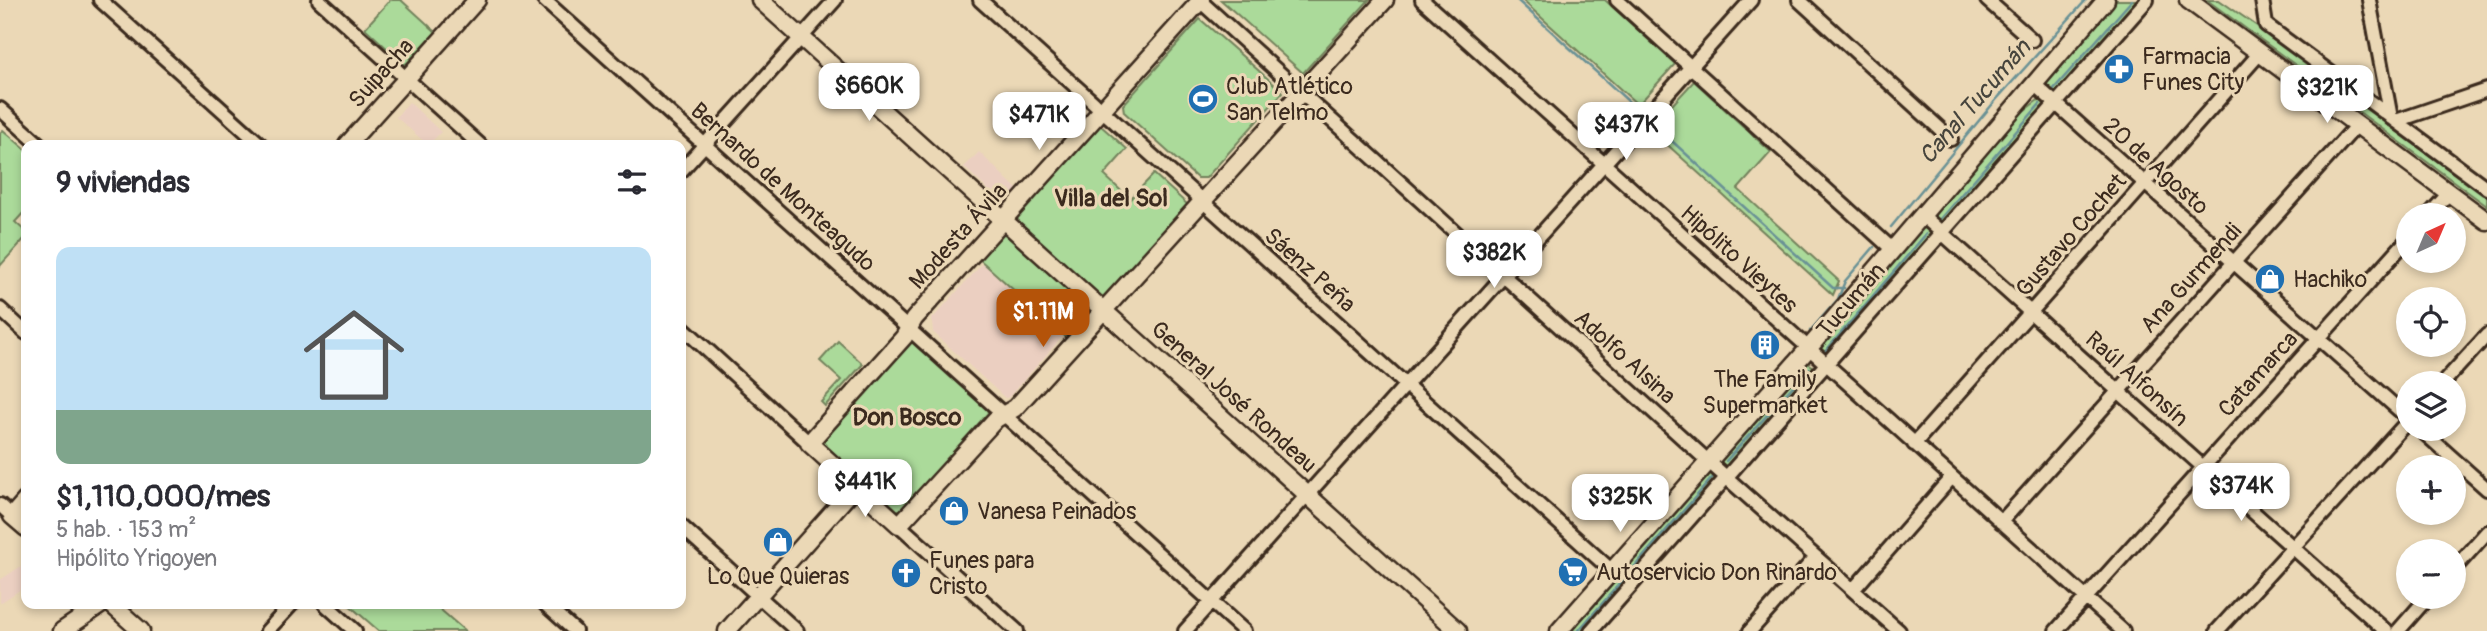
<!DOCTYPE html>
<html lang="es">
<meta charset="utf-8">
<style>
body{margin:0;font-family:Pangolin,sans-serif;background:#f7f7f7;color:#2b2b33;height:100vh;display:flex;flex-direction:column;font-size:26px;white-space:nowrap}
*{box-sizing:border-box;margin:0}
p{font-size:23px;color:#7c7c81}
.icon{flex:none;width:38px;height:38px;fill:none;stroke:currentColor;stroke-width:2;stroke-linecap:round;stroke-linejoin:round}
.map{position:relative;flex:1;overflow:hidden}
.drawer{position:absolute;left:21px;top:140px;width:665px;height:469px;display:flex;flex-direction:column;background:#fff;border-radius:14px;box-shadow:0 4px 10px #0003}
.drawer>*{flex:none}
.needle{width:46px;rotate:44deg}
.controls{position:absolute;left:2396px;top:203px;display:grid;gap:14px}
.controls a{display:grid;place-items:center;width:70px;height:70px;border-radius:50%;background:#fff;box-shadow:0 4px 10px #0003;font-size:35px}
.price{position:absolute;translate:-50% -60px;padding:0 16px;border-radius:14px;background:#fff;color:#222;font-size:23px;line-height:46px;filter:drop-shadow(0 2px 4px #0008)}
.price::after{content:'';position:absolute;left:50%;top:42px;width:21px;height:16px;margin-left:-10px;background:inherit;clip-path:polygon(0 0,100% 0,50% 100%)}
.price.active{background:#b45309;color:#fff}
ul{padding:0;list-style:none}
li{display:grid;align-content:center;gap:14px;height:371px;padding:0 35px}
li span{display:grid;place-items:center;height:217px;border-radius:14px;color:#555}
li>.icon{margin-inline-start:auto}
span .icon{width:126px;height:126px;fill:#fffc;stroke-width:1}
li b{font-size:30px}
h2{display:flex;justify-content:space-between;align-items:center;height:84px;padding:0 35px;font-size:30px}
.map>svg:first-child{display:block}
.built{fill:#ebcfc1}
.green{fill:#abda9a;stroke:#73825c;stroke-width:2}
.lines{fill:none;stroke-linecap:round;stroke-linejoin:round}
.stream{stroke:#699195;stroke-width:2.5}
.street-casing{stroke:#3b2a1e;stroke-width:18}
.secondary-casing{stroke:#3b2a1e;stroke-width:21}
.street{stroke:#ebd8b6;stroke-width:12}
.secondary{stroke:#ebd8b6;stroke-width:16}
.labels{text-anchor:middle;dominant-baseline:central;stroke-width:6;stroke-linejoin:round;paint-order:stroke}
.poi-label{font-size:23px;fill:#3b2a1e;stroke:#ebd8b6;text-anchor:start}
.street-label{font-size:23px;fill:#3b2a1e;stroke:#ebd8b6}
.water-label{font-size:24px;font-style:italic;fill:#46443c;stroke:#ebd8b6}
.neighbourhood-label{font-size:24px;font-weight:bold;fill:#3b2a1e;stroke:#ebd8b6}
</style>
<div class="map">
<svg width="2487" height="631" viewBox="0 0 2487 631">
<rect width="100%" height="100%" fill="#ebd8b6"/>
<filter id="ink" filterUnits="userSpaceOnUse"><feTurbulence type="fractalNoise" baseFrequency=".0143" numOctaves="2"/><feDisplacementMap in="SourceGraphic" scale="14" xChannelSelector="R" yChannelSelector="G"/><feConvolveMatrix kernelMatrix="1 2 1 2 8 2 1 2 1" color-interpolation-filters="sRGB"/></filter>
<g filter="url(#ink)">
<path class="built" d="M409 102 441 132 428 145 396 117Z
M979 152 1019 191 1005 206 964 167Z
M983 263 1064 335 1009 397 1005 398 933 332 932 319Z
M26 563V586L0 603V580Z"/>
<path class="green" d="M390 0H401L436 32 405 65 365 28Z
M1221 0H1369L1303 73Z
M1522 0H1605L1675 64 1638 105Z
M2114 0H2142L2079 66 2059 93 2053 95 2044 86 2046 79Z
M2207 0H2219L2273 37 2359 104 2487 197V206Z
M1200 19 1283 92 1206 178H1197L1124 112 1123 105Z
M1694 81 1771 152 1738 189 1839 281 1833 295 1650 129Z
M2038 100 2044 102V109L1941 226 1931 216 2013 119Z
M1100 125 1127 149 1104 175 1130 199 1154 174 1188 205 1103 301 1014 219Z
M3 130 26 150V210L15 222 26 232V237L0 266V133Z
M1926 228 1930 232V239L1825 358 1816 350 1919 229Z
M1001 231 1088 308V313L1066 337 978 258Z
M838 341 863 364 825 406 821 402 841 380 820 361Z
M912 341 987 409 988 413 902 510H897L825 445 823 441Z
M1808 363 1814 367V372L1727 469 1723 468 1719 461 1803 364Z
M1708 473H1713L1717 480 1586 631H1568Z
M348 604H434L465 631H379Z"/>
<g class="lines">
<path class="stream" d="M1517 0 1639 111
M2052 91 2132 0
M1650 121 1833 288H1844
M1939 220 2040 104
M1891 227 1996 100 2086 0
M1810 331 1838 299 1845 281 1874 247
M1823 354 1926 234
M1726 461 1809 368
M1578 631 1712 478"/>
<g class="street-casing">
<path id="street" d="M100 0 261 145
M319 0 480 145
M544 0 1244 631
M980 0 1612 571
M1199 0 1709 462 1899 631
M1422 0 2123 631
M1617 0 1892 249
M1799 0 1951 139
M1987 0 2032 40
M2262 0 2266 25 2487 188
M2369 0 2391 118
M2034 84 2408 418
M0 109 40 145
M2396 121 2487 90
M681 171 835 0
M1922 215 2386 631
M2429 215 2449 193
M0 309 26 333
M681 326 809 443
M2443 383 2487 335
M2420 429 2487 489
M1914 444 2260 53
M0 505 12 516
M2001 522 2357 125
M899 525 1017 631
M681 526 797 631
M2454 569 2487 532
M1853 590 1951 478
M325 604 355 631
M545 604 575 631
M267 631 292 604
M1185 631 1751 0
M1591 631 2147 0
M1750 631 1816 557
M2056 631 2408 239
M2217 631 2408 421
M2398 631 2428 597"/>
</g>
<g class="secondary-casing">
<path id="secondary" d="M760 0 1458 631
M1201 0 914 319 904 337 809 443 899 525 996 419 1015 408 1385 0
M2188 0 2487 221
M347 145 477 0
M26 500 12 516 26 528
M111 604 141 631
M62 631 102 604
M727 631 856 486
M1559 631 1808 349 2106 0"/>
</g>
<use href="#street" class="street"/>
<use href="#secondary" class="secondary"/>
</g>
</g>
<defs>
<g id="pharmacy-disc" transform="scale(1.575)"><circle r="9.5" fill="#1f6fb2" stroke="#ebd8b6"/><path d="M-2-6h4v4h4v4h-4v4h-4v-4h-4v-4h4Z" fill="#fff"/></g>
<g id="stadium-disc" transform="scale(1.575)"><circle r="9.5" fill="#1f6fb2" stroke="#ebd8b6"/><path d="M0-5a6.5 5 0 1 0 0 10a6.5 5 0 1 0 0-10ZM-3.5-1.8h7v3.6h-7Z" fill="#fff"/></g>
<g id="shop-disc" transform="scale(1.575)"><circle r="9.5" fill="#1f6fb2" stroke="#ebd8b6"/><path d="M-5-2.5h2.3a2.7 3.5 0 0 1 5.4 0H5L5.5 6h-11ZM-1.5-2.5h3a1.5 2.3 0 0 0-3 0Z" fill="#fff"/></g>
<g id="building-disc" transform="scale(1.575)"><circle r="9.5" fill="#1f6fb2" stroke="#ebd8b6"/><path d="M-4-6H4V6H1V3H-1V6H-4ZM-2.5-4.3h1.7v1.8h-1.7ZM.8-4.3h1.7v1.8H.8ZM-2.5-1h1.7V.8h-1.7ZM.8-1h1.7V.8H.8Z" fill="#fff"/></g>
<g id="supermarket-disc" transform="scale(1.575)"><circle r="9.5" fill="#1f6fb2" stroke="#ebd8b6"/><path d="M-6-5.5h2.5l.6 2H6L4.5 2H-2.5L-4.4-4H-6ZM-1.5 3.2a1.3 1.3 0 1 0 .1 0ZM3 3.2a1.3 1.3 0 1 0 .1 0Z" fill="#fff"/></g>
<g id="church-disc" transform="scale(1.575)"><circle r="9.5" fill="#1f6fb2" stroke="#ebd8b6"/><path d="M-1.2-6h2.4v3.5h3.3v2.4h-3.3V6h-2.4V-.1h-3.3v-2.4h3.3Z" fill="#fff"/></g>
</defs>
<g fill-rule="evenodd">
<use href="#pharmacy-disc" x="2119" y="69"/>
<use href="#stadium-disc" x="1203" y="99"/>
<use href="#shop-disc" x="2270" y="279"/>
<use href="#building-disc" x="1765" y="345"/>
<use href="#shop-disc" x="954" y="511"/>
<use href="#shop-disc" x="778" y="542"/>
<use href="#supermarket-disc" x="1573" y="572"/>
<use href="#church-disc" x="906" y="573"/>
</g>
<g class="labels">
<g class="poi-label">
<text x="2142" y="56">Farmacia<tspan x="2142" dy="26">Funes City</tspan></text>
<text x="1226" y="86">Club Atlético<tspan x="1226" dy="26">San Telmo</tspan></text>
<text x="2293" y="279">Hachiko</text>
<text x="1765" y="379" text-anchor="middle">The Family<tspan x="1765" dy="26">Supermarket</tspan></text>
<text x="977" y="511">Vanesa Peinados</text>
<text x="929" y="560">Funes para<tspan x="929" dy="26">Cristo</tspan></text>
<text x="1596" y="572">Autoservicio Don Rinardo</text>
<text x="778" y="576" text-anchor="middle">Lo Que Quieras</text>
</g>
<g class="street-label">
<text transform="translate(381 73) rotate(-48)">Suipacha</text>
<text transform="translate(2156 166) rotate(42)">20 de Agosto</text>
<text transform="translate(783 187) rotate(42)">Bernardo de Monteagudo</text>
<text transform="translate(2071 235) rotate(-49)">Gustavo Cochet</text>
<text transform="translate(958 236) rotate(-48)">Modesta Ávila</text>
<text transform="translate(1739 259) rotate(42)">Hipólito Vieytes</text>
<text transform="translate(1310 270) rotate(42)">Sáenz Peña</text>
<text transform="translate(2191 278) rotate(-48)">Ana Gurmendi</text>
<text transform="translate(1851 300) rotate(-49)">Tucumán</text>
<text transform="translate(1625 357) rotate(42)">Adolfo Alsina</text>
<text transform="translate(2258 374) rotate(-48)">Catamarca</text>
<text transform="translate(2137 379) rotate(42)">Raúl Alfonsín</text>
<text transform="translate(1234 397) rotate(42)">General José Rondeau</text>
</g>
<g class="water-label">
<text transform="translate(1975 102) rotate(-49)">Canal Tucumán</text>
</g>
<g class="neighbourhood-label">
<text x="1111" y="198">Villa del Sol</text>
<text x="907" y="417">Don Bosco</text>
</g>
</g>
</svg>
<div class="controls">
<a><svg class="needle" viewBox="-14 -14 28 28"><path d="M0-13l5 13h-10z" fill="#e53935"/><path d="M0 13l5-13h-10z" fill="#7c7c81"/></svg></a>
<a><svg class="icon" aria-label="locate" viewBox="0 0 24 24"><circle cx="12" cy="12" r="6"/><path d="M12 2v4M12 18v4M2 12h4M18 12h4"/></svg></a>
<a><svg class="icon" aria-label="layers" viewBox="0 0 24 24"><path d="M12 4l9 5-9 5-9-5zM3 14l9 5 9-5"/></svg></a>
<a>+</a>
<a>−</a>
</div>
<b class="price" style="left:869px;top:123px">$660K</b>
<b class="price" style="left:2327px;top:125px">$321K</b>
<b class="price" style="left:1039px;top:152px">$471K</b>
<b class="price" style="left:1626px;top:162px">$437K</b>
<b class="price" style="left:1494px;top:290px">$382K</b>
<b class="price active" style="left:1043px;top:349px">$1.11M</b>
<b class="price" style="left:865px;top:519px">$441K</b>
<b class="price" style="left:2241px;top:523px">$374K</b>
<b class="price" style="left:1620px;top:534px">$325K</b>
<section class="drawer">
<h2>9 viviendas<svg class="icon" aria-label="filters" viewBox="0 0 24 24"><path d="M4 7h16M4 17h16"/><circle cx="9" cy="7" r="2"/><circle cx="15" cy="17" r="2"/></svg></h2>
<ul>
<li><span style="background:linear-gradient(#bfe0f5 75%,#7fa58c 0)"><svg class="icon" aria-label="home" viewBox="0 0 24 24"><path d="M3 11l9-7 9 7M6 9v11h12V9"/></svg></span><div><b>$1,110,000/mes</b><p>5 hab. · 153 m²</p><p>Hipólito Yrigoyen</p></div></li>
</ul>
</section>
</div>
